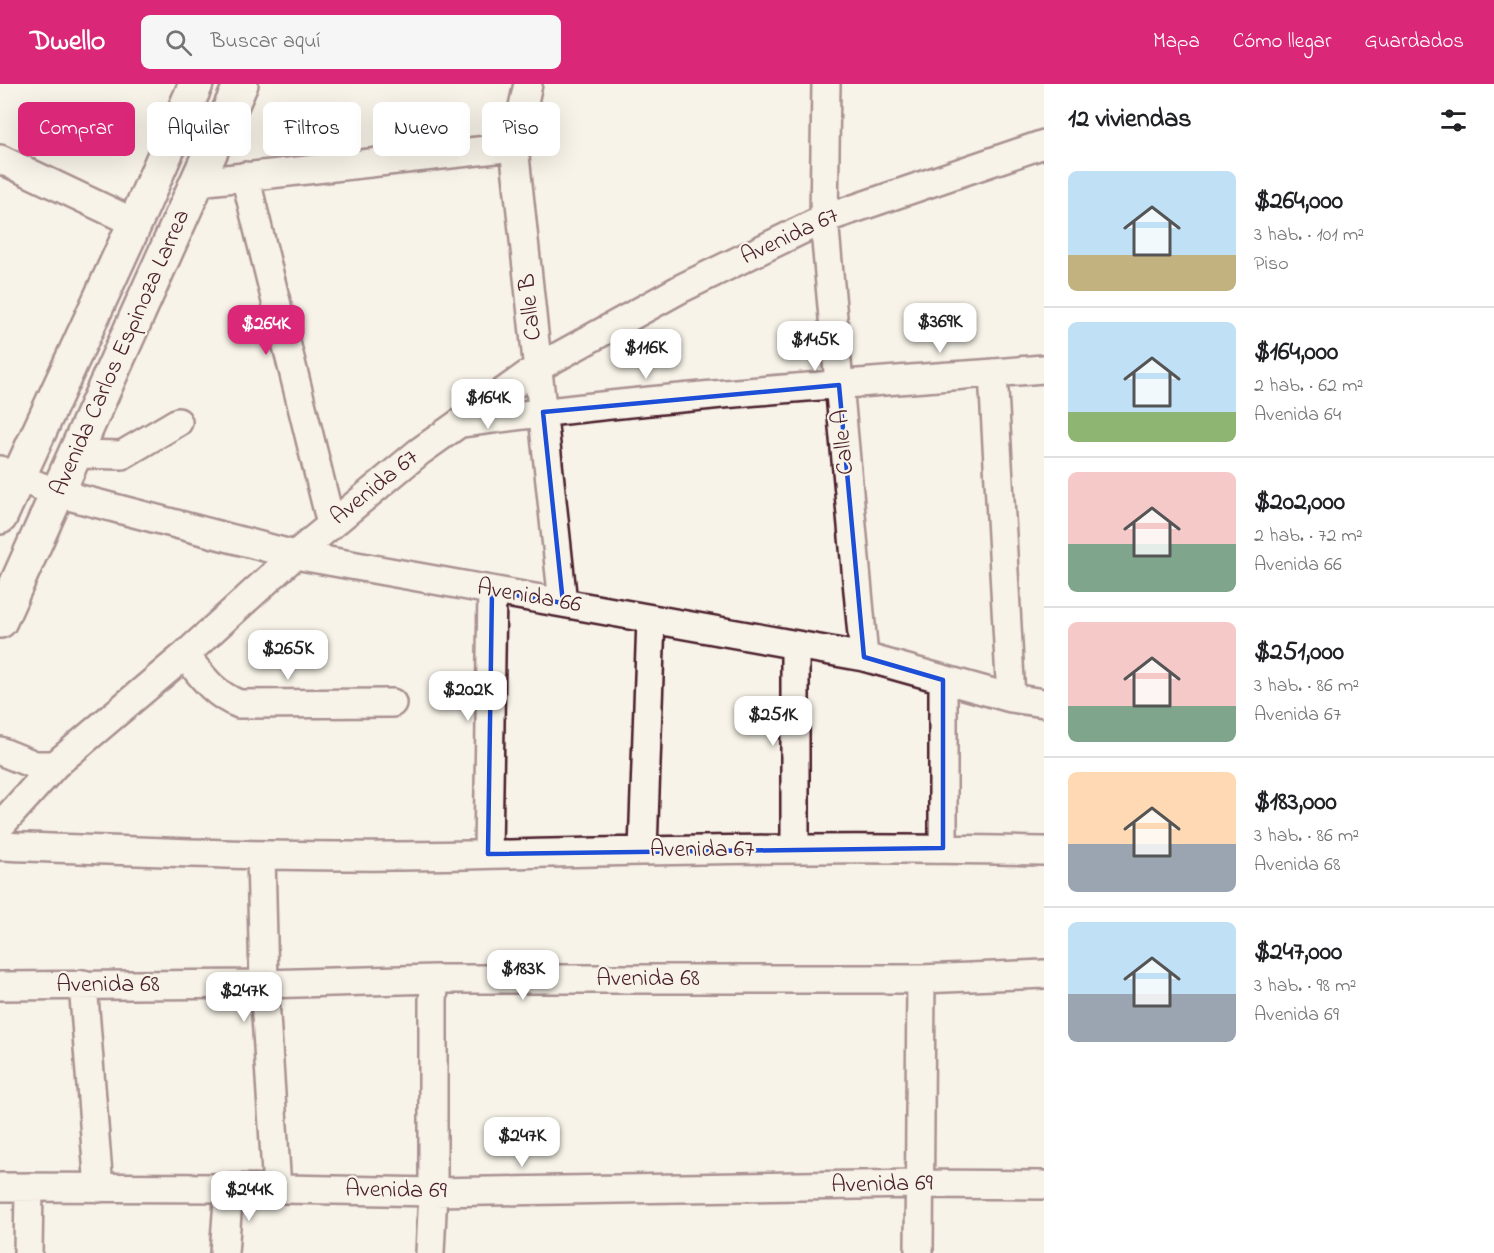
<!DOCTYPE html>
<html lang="es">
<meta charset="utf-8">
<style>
body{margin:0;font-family:"Indie Flower",sans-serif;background:#f6f6f6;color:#202124;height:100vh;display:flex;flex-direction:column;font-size:22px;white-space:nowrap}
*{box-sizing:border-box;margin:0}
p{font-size:20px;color:#757577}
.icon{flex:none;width:33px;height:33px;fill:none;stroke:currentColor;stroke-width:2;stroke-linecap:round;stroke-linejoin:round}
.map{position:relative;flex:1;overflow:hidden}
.drawer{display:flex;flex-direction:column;background:#fff;width:450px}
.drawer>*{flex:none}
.top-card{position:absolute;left:18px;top:18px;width:570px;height:54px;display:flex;gap:12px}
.price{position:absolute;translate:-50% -51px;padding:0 14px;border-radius:12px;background:#fff;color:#222;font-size:20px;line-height:39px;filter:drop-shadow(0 2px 3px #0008)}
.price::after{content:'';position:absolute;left:50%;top:36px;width:18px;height:14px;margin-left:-9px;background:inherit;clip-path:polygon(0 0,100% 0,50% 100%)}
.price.selected{background:#db2777;color:#fff}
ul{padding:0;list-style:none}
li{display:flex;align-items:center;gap:18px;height:150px;padding:0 24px}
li+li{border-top:2px solid #e0e0e0}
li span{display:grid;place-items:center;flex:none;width:168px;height:120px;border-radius:9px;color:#555}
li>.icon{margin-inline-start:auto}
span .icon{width:72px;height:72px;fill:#fffc;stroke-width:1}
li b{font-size:26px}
h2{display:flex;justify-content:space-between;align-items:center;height:72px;padding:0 24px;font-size:26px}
.chip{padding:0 21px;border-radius:9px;background:#fff;box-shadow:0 6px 24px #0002;font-size:21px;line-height:54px}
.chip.selected{background:#db2777;color:#fff}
header{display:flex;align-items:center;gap:36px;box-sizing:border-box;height:84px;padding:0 30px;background:#db2777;color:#fff}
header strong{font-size:28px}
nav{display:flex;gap:33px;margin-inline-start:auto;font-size:21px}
.search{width:420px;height:54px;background:#f6f6f6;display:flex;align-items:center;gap:15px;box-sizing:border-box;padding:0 21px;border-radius:9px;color:#757577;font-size:22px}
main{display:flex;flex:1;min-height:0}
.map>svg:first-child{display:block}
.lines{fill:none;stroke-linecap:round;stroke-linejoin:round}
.minor-casing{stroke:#4a1f2b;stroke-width:32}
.major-casing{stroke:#4a1f2b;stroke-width:38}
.minor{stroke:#f7f3e8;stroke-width:27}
.major{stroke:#f7f3e8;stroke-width:33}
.marked{fill:none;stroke:#1d4ed8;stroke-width:4.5;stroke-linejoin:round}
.labels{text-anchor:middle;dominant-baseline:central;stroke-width:4.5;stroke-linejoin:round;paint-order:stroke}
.street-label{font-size:24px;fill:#4a1f2b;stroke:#f7f3e8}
</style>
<header>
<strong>Dwello</strong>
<div class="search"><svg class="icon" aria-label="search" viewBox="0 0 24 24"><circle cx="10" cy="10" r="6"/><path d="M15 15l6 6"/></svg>Buscar aquí</div>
<nav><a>Mapa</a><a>Cómo llegar</a><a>Guardados</a></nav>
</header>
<main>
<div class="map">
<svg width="1044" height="1169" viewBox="0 0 1044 1169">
<rect width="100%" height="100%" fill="#f7f3e8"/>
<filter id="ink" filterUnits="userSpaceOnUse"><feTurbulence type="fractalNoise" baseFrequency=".0167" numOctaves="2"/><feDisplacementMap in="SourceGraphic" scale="12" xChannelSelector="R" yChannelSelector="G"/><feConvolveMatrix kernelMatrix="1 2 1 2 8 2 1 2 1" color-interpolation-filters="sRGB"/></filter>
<g filter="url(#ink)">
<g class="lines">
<g class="minor-casing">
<path id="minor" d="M528 0 514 63 563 519
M826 0 824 135 864 573
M0 75 135 139
M245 92 331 440
M198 98 514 63
M993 289 1011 614
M463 339C656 312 850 300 1044 285
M75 370 122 371 178 338
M0 386 57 409 295 471 864 573 1011 614 1044 619
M185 571C201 591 213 610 239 620L392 619
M0 667 35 681H55
M0 742 55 681 185 571 295 471 419 368 537 284 682 204 824 135 1044 60
M0 762C156 768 311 775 467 771 659 766 852 762 1044 767
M943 764V596
M795 765V561
M643 766 651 535
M488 770 492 507
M261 771 264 900 277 1105
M83 900 99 1104
M0 902 264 900 435 895H921L1044 890
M0 1103 229 1104 433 1108 918 1100 1044 1101
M28 1169 29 1103
M224 1169 229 1104
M430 1169 433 1108V916L435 895
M919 1169 921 895"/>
</g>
<g class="major-casing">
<path id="major" d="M0 433 135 139 196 0
M0 537 241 0"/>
</g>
<use href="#minor" class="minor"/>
<use href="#major" class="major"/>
</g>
</g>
<path d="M0 0H1044V1169H0ZM839 301 864 573 943 596V764L488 770 492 507 563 519 543 328Z" fill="#f7f3e8" fill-opacity=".55" fill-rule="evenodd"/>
<path class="marked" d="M839 301 864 573 943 596V764L488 770 492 507 563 519 543 328Z"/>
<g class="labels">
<g class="street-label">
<text transform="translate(790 153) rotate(-25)">Avenida 67</text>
<text transform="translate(531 223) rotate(-96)">Calle B</text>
<text transform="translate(121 269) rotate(-66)">Avenida Carlos Espinoza Larrea</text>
<text transform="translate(844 358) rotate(-95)">Calle A</text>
<text transform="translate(375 404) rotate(-39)">Avenida 67</text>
<text transform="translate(529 513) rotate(10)">Avenida 66</text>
<text x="702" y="766">Avenida 67</text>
<text x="648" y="895">Avenida 68</text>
<text x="108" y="901">Avenida 68</text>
<text transform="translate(882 1101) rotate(-1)">Avenida 69</text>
<text transform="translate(396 1107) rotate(1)">Avenida 69</text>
</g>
</g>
</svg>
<b class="price" style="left:940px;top:270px">$369K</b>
<b class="price selected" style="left:266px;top:272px">$264K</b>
<b class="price" style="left:815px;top:288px">$145K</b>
<b class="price" style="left:646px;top:296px">$116K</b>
<b class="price" style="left:488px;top:346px">$164K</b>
<b class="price" style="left:288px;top:597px">$265K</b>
<b class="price" style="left:468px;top:638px">$202K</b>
<b class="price" style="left:773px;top:663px">$251K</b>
<b class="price" style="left:523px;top:917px">$183K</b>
<b class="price" style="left:244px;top:939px">$247K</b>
<b class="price" style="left:522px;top:1084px">$247K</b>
<b class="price" style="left:249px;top:1138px">$244K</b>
<div class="top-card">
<a class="chip selected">Comprar</a>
<a class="chip">Alquilar</a>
<a class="chip">Filtros</a>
<a class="chip">Nuevo</a>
<a class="chip">Piso</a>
</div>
</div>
<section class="drawer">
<h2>12 viviendas<svg class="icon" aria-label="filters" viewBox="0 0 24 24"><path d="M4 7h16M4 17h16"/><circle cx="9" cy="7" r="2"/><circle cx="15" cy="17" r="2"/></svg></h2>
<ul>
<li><span style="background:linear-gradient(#bfe0f5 70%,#c2b280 0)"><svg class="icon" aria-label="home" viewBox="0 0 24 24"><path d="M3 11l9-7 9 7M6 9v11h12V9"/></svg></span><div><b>$264,000</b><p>3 hab. · 101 m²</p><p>Piso</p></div></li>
<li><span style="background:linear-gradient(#bfe0f5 75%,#8fb573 0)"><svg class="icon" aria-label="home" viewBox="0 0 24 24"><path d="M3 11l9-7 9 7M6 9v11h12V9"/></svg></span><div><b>$164,000</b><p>2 hab. · 62 m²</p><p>Avenida 64</p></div></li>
<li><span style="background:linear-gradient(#f6c9c9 60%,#7fa58c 0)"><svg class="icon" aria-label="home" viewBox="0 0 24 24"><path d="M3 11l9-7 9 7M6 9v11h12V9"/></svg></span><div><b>$202,000</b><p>2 hab. · 72 m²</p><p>Avenida 66</p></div></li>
<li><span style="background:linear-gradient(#f6c9c9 70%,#7fa58c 0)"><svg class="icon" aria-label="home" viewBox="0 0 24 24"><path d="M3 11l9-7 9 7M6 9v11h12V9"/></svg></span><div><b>$251,000</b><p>3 hab. · 86 m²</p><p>Avenida 67</p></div></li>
<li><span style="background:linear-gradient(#ffd9b3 60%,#9aa5b1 0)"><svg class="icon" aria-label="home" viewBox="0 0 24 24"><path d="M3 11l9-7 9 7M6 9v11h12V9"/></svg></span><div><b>$183,000</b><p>3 hab. · 86 m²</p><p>Avenida 68</p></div></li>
<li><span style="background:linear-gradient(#bfe0f5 60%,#9aa5b1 0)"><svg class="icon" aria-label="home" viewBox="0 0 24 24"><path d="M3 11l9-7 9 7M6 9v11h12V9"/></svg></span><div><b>$247,000</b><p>3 hab. · 98 m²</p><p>Avenida 69</p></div></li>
</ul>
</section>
</main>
